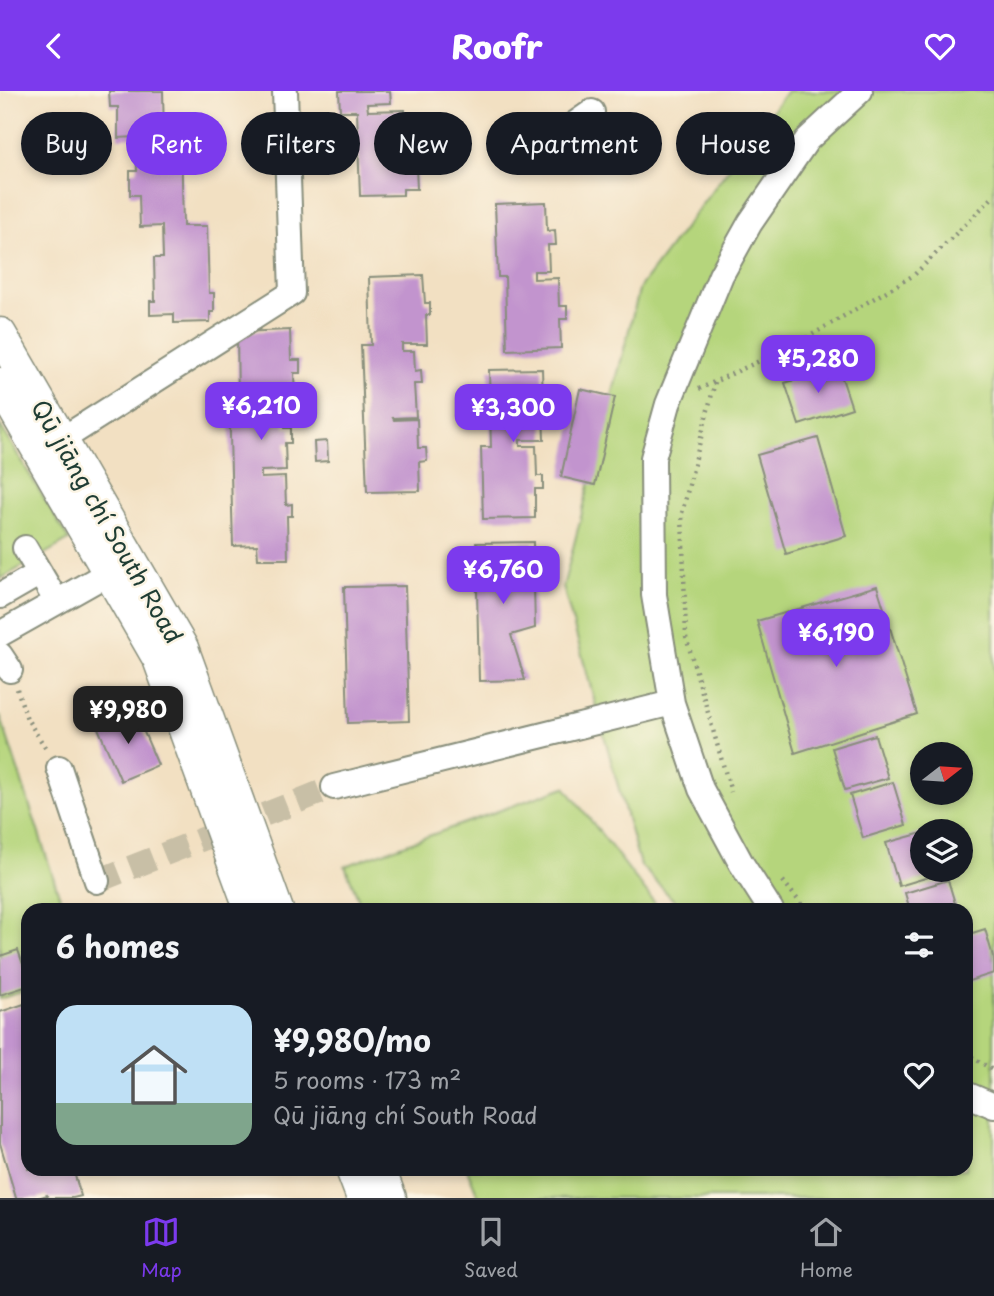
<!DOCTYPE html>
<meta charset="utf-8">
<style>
body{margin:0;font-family:"Playpen Sans",sans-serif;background:#242831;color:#f1f3f6;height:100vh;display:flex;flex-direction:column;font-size:26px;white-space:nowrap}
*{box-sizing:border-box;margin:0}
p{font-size:23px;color:#9ea1a6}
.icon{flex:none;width:38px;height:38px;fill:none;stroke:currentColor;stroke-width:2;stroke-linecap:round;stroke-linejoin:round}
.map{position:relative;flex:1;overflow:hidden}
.panel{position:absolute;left:21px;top:812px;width:952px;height:273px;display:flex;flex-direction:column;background:#171b24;border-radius:21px;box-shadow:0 4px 10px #0003}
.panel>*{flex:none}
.guide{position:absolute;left:21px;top:21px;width:952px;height:63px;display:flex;gap:14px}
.needle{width:46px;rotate:73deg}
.fabs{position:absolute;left:910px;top:651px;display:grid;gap:14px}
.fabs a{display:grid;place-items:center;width:63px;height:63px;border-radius:50%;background:#171b24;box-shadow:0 4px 10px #0003;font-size:35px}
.price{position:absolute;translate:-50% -60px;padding:0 16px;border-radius:14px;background:#7c3aed;color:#fff;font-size:23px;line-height:46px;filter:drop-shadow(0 2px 4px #0008)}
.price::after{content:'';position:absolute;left:50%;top:42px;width:21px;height:16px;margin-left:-10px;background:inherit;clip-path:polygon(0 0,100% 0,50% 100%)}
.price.selected{background:#222;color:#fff}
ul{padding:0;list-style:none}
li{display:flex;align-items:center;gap:21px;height:175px;padding:0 35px}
li span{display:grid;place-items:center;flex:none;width:196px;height:140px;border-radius:21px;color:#555}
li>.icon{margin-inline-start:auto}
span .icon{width:84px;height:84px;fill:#fffc;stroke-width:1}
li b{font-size:30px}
h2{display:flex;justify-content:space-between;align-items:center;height:84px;padding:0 35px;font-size:30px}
.tag{padding:0 24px;border-radius:32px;background:#171b24;box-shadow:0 4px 10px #0003;font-size:24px;line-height:63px}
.tag.selected{background:#7c3aed;color:#fff}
header{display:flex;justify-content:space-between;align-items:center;height:91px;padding:0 35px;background:#7c3aed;color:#fff;font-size:32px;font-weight:800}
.tab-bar{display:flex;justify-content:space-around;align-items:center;height:98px;border-top:2px solid #363941;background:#171b24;font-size:19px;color:#9ea1a6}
.tab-bar a{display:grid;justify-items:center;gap:4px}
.tab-bar .selected{color:#7c3aed}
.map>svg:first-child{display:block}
.green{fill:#b5d57c;stroke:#6a8958;stroke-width:2;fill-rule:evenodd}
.building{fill:#c294ce}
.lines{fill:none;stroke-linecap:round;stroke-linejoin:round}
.minor-tunnel{stroke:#c8bfa6;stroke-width:24;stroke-dasharray:24 12;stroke-linecap:butt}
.minor-casing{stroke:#888e7b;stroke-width:28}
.major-casing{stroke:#888e7b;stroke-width:35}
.path{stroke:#888e7b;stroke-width:4.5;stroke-dasharray:2 5;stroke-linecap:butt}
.minor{stroke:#fff;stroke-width:24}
.major{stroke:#fff;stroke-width:32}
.labels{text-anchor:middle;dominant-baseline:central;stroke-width:5;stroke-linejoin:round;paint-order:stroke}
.street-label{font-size:24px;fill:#1f3d34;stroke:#fcf5e5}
</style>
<header><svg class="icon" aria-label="back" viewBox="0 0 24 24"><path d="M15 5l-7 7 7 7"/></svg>Roofr<svg class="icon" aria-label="heart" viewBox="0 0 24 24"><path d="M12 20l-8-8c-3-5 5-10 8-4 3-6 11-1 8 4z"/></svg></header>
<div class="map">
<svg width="994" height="1107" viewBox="0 0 994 1107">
<rect width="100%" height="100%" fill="#fcf5e5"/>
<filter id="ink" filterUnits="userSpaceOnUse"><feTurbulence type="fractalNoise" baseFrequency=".0143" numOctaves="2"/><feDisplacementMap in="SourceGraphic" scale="14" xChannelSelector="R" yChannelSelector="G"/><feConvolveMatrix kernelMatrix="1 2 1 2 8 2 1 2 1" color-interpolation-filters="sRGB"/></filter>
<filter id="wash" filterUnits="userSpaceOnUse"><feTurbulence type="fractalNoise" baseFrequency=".00686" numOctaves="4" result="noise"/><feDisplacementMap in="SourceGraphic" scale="28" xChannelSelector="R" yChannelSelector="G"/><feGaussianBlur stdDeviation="1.57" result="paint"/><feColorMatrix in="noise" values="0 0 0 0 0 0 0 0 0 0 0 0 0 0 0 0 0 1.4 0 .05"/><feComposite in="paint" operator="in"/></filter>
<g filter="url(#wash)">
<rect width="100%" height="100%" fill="#f2e0c2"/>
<path class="green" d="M787 0H994V1107H479L467 1078H966V819H683L640 774 563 496 640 196ZM922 663H961V702H922ZM922 740H961V779H922Z
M0 334 69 449 0 488Z
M0 624 64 819H28V899L0 908Z
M565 696 660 819H363L345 775Z"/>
<g id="blocks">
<path class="building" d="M109 0H163L164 46H181L183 135H207L209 202H214V221H210V231L174 232V223L150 224V210H155L154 167H163L162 135 140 136 139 104H130V80H137L136 46 118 47V16H110Z
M339 0H390L391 12 367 13 368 20 405 19 407 53H415L417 98H403V104L360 105 357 20H340Z
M546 111 547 140 555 139 556 154H548L549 180H534V188L558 187 559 215H567V228H560L561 257 507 259 505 186H498L495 113Z
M423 184 425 212H430V224H426L427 253H402V260H414L415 280 421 279 422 293H414L416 326 393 327 394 329 417 328 418 357H426L427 370 419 371 420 400 367 401 361 254H371L369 186Z
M290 239 291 269H300V282H294L295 309 269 310 270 317 285 316V337H291V352H285L286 379 261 380V387L285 386 286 414 292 413V425H287L288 468H258L257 454 233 455 229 308H238L237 241Z
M838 275 852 317 799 334 785 292Z
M542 278 543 309H551V321H543L544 349H520V355H536L537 385H543V398H535V427L483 428 481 356H491L489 279Z
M580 298 615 306 595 394 561 386Z
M818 347 846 445 786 463 757 364Z
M327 350 328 370 315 371 314 351Z
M533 451 535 537 511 544 525 589 479 590 476 452Z
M405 495 409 630 348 632 344 496Z
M877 495 917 623 795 662 757 530Z
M135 620 158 674 121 690 98 637Z
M875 644 888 687 845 699 832 657Z
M893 691 906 734 863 747 850 704Z
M922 742V779H941L942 782 899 795 886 752Z
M948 789 957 819H910L905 802Z
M985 838 994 869V882L966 891V844Z
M18 859 28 888V895L0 904V865Z
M24 913 28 926V1078H73L81 1105 73 1107H48L47 1104 38 1107H16L0 1052V921Z"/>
</g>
</g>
<g filter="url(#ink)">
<use href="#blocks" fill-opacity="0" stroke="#888e7b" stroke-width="2"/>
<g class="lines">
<path class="minor-tunnel" d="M97 790 334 696"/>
<g class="minor-casing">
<path id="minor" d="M522 70 592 21
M61 349 292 202 285 0
M25 457 57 511
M0 505 40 482
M0 543 110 481
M0 564 10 579
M59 677 97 790
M334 696 672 612
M771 819 741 772 701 698 672 612 654 504 653 367 668 313 721 184 750 132 807 49 860 0
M966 1003 994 1015"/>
</g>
<g class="major-casing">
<path id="major" d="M0 243 182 557 277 819
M0 293 159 568 251 819
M352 1078 363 1107
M379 1078 390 1107"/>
</g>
<path class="path" d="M715 291 682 422 686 546 731 701
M699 298 796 253 914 184 994 105
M17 598 27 628 47 659
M783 790 806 819
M966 962 994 980"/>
<use href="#minor" class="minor"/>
<use href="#major" class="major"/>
</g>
</g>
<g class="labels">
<g class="street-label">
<text transform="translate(108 430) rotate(60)">Qū jiāng chí South Road</text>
</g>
</g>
</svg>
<div class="fabs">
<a><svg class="needle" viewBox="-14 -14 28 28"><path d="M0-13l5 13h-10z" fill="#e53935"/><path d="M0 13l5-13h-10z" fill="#9ea1a6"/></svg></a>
<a><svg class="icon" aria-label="layers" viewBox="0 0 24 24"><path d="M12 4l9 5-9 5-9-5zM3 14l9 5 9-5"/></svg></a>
</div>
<b class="price" style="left:818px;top:304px">¥5,280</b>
<b class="price" style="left:261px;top:351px">¥6,210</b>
<b class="price" style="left:513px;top:353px">¥3,300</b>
<b class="price" style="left:503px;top:515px">¥6,760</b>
<b class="price" style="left:836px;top:578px">¥6,190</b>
<b class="price selected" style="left:128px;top:655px">¥9,980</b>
<div class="guide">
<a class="tag">Buy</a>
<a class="tag selected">Rent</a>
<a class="tag">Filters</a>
<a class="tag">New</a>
<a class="tag">Apartment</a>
<a class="tag">House</a>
</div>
<section class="panel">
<h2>6 homes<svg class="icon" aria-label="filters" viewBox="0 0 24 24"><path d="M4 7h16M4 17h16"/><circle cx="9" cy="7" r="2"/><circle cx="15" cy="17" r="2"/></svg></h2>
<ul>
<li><span style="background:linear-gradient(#bfe0f5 70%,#7fa58c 0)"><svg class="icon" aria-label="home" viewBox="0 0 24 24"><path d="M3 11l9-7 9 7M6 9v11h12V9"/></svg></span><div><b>¥9,980/mo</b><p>5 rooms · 173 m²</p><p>Qū jiāng chí South Road</p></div><svg class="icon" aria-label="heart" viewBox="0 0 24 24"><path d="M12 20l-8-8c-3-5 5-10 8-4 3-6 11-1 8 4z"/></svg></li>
</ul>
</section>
</div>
<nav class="tab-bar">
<a class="selected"><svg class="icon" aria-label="map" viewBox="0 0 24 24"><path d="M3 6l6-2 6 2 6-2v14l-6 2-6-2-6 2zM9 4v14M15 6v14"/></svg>Map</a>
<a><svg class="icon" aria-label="saved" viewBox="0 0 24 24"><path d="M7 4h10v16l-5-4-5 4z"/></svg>Saved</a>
<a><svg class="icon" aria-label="home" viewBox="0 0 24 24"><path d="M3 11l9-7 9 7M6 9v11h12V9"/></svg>Home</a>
</nav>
